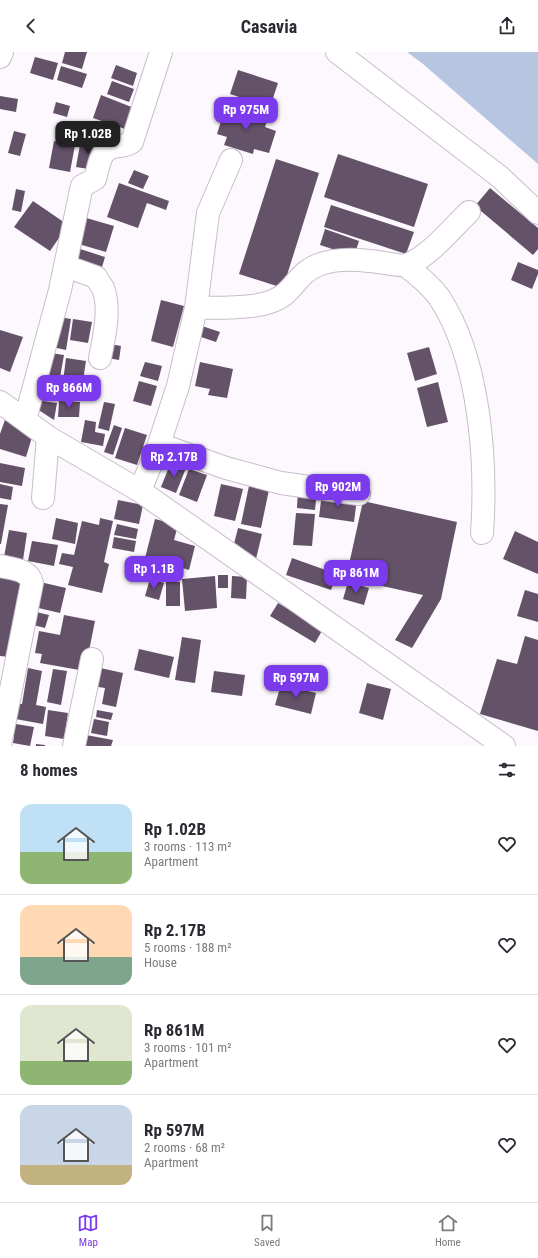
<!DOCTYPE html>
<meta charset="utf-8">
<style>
body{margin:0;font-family:"Roboto Condensed",sans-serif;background:#f7f7f7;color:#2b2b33;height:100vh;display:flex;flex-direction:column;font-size:15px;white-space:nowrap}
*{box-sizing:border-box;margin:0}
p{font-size:13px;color:#7c7c81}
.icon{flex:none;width:22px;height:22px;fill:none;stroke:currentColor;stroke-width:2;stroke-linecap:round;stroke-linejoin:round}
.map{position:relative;height:694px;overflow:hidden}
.drawer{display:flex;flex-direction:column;background:#fff;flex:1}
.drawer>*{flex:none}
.price{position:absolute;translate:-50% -34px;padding:0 9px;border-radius:8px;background:#7c3aed;color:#fff;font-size:13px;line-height:26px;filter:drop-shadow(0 1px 2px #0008)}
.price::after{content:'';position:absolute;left:50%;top:24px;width:12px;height:9px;margin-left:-6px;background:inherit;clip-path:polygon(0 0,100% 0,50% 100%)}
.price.active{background:#222;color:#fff}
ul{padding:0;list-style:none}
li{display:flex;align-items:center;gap:12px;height:100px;padding:0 20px}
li+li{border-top:1px solid #e1e1e2}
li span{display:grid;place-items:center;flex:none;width:112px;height:80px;border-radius:12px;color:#555}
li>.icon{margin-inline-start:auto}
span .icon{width:48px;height:48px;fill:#fffc;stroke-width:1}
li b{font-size:17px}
h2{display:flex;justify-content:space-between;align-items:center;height:48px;padding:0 20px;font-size:17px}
header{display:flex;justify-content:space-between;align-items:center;height:52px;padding:0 20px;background:#fff;font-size:18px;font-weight:700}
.tab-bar{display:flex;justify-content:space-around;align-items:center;height:56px;border-top:1px solid #e1e1e2;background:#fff;font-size:11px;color:#7c7c81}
.tab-bar a{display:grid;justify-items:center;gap:2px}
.tab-bar .active{color:#7c3aed}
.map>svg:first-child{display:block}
.water{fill:#b6c6e0}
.building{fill:#645268}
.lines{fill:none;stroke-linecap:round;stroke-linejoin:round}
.minor-casing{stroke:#c9bdcb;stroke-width:24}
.minor{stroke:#fff;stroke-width:22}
</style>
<header><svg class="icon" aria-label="back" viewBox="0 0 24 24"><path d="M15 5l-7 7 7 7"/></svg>Casavia<svg class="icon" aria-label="share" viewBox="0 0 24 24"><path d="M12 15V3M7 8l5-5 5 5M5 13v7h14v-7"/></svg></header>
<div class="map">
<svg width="538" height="694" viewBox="0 0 538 694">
<rect width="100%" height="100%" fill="#fcf8fd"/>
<path class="water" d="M407 0H538V112L423 12Z"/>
<path class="building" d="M65 0H87L82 17 62 11Z
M35 5 58 11 53 28 30 21Z
M116 13 137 21 133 34 111 26Z
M61 14 87 22 82 36 57 28Z
M238 18 278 31 270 55 230 42Z
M112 29 134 37 129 50 107 42Z
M101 43 134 56 125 77 93 66Z
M0 44 18 47 16 60 0 57Z
M56 50 70 54 67 65 53 61Z
M226 53 268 66 265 75 276 79 269 101 254 97 253 102 224 93 227 85 217 82Z
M14 79 26 82 20 104 8 101Z
M81 87 100 91 95 118 76 115Z
M54 89 75 93 70 120 49 116Z
M338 102 428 132 414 175 324 145Z
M276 107 319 121 283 236 239 222Z
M134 118 149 124 143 137 128 131Z
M119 131 169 149 166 158 147 151 138 176 107 165Z
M490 136 538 176V197L533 203 475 154Z
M16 137 25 139 21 160 12 158Z
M33 149 68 173 50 199 14 175Z
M331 153 414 180 406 202 324 175Z
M83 165 114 174 106 200 75 191Z
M325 177 359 189 354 204 320 193Z
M74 195 105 205 100 222 69 212Z
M518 210 538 218V222L532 237 511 228Z
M161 248 184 254 173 295 151 289Z
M54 264 71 267 66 298 48 294Z
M73 267 92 270 88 291 70 288Z
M202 274 220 280 216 290 198 284Z
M0 278 23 285 10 320 0 316Z
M105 291 121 294 119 308 102 305Z
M429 295 437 322 415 329 407 301Z
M44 300 64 303 56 348 37 345Z
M66 306 86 309 80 348 61 345Z
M145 310 162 314 158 329 140 324Z
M200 310 233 317 227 346 208 343 210 337 195 334Z
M139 329 157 334 151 354 133 349Z
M438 330 448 370 427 375 417 336Z
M35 348 57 351 54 368 34 355Z
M59 349 80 350 79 365H58Z
M104 350 115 352 109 379 98 376Z
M6 365 32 385 26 405 0 397V382Z
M85 368 96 370 95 380 105 382 103 394 81 390Z
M114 373 122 376 113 403 104 400Z
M125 376 147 383 137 413 115 406Z
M171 410 186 416 176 441 161 435Z
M0 411 25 416 22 434 0 430Z
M189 417 207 423 197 450 179 443Z
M250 429 270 433 261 476 241 472Z
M0 432 13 435 11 448 0 446Z
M221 432 243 437 235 469 214 464Z
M298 436 317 438 315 458 297 456Z
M322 441 357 446 354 470 319 465Z
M118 448 143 453 139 472 114 467Z
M363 449 457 470 441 547 412 596 395 588 423 543 346 526Z
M0 452 8 453 1 492H0Z
M296 461 315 462 312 494 293 493Z
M56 466 78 471 75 492 52 487Z
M100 466 113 469 104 510 109 512 102 541 68 533 73 515 59 512 62 501 74 503 82 469 99 473Z
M155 467 178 473 174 488 195 494 189 518 170 512 165 528 151 525 154 512 144 510Z
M117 472 138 477 136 487 114 483Z
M238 476 262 482 256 507 234 492Z
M9 478 27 481 23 508 4 505Z
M515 479 538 490V522L503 507Z
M114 485 136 489 134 500 112 496Z
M32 489 58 493 54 514 28 509Z
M292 506 337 522 331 538 286 523Z
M0 522 22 525 10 605 0 604Z
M218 523H228V536H218Z
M215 524 217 556 185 559 182 527Z
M232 524 247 525 246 547 231 546Z
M150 527 164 531 159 548 145 544Z
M40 530 66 536 60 561 34 555Z
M166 530H180V554H166Z
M348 530 369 536 364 553 343 547Z
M525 538 538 542V570L517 564Z
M278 551 323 577 315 591 270 564Z
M32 559 49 563 45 576 29 572Z
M64 563 95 569 85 619 40 611 42 602 35 601 39 579 60 583Z
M525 584 538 588V679L480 662 497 607 517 612Z
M182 585 201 588 195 631 175 628Z
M139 597 174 605 169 626 134 618Z
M96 615 123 621 116 655 102 652 105 636 92 634Z
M28 616 42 619 36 653 46 655 43 672 10 666 13 651 22 652Z
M53 617 67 619 61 653 47 650Z
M214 619 245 623 242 644 211 640Z
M367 631 391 637 383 668 359 661Z
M281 632 316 641 311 662 275 653Z
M48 658 68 661 64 687 45 684Z
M97 658 113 661 111 668 96 665Z
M94 667 109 670 107 684 91 681Z
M10 671 34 675 30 694 13 691 14 684 7 683Z
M86 683 113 688 111 694H84Z
M36 692 45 693V694H36Z"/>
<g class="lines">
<g class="minor-casing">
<path id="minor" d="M337 0 500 125 538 161
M0 5 2 0
M65 214 96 225C98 229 101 233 103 236 111 256 104 286 100 306
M406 214C418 223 430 233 439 245 480 307 487 409 482 481
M196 256C221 255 267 259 286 241 298 230 301 220 318 213 333 207 353 207 369 209 377 209 401 215 407 213 430 204 451 177 469 160
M0 350 48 385 140 439 504 694
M25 368 60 238 81 138 82 134 95 127C100 111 99 95 120 94 125 93 128 93 132 90L161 0
M159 392 226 416 281 431 359 442
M140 439 159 392 178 334 196 256 208 161 231 108
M43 446 48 385
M0 514C12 517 29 517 32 531L0 693
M74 694 92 607"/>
</g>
<use href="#minor" class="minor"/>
</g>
</svg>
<b class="price" style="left:246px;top:79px">Rp 975M</b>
<b class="price active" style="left:88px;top:103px">Rp 1.02B</b>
<b class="price" style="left:69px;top:357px">Rp 866M</b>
<b class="price" style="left:174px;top:426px">Rp 2.17B</b>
<b class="price" style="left:338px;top:456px">Rp 902M</b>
<b class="price" style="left:154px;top:538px">Rp 1.1B</b>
<b class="price" style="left:356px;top:542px">Rp 861M</b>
<b class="price" style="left:296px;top:647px">Rp 597M</b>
</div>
<section class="drawer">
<h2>8 homes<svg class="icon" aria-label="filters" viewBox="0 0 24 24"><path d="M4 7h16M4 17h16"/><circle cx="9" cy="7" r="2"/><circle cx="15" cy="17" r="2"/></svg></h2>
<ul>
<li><span style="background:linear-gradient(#bfe0f5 60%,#8fb573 0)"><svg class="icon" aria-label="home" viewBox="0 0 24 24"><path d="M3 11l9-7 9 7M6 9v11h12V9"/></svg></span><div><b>Rp 1.02B</b><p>3 rooms · 113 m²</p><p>Apartment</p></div><svg class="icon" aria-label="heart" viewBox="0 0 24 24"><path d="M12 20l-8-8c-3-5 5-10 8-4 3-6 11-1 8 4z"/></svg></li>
<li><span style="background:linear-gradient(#ffd9b3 65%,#7fa58c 0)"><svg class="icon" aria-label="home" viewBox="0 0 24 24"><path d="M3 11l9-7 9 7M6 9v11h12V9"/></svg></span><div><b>Rp 2.17B</b><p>5 rooms · 188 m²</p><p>House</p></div><svg class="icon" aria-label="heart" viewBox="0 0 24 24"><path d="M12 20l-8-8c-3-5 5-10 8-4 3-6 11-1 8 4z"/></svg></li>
<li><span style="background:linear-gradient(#dfe7d0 70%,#8fb573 0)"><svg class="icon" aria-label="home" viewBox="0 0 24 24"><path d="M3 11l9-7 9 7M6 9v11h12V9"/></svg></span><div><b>Rp 861M</b><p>3 rooms · 101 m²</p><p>Apartment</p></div><svg class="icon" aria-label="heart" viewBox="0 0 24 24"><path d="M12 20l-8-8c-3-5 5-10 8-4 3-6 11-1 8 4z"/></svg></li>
<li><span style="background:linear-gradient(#c9d6e8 75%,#c2b280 0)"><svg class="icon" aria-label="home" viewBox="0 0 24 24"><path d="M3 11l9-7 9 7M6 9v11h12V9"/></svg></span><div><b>Rp 597M</b><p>2 rooms · 68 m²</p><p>Apartment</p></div><svg class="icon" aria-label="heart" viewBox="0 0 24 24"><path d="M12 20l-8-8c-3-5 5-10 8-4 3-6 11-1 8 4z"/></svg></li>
</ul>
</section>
<nav class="tab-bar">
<a class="active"><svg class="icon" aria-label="map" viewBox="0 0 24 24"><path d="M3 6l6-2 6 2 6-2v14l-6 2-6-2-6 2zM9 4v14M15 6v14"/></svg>Map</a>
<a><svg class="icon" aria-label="saved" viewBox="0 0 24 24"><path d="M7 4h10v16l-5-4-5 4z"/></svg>Saved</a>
<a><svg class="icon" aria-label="home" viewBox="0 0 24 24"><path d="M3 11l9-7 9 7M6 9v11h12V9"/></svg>Home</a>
</nav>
